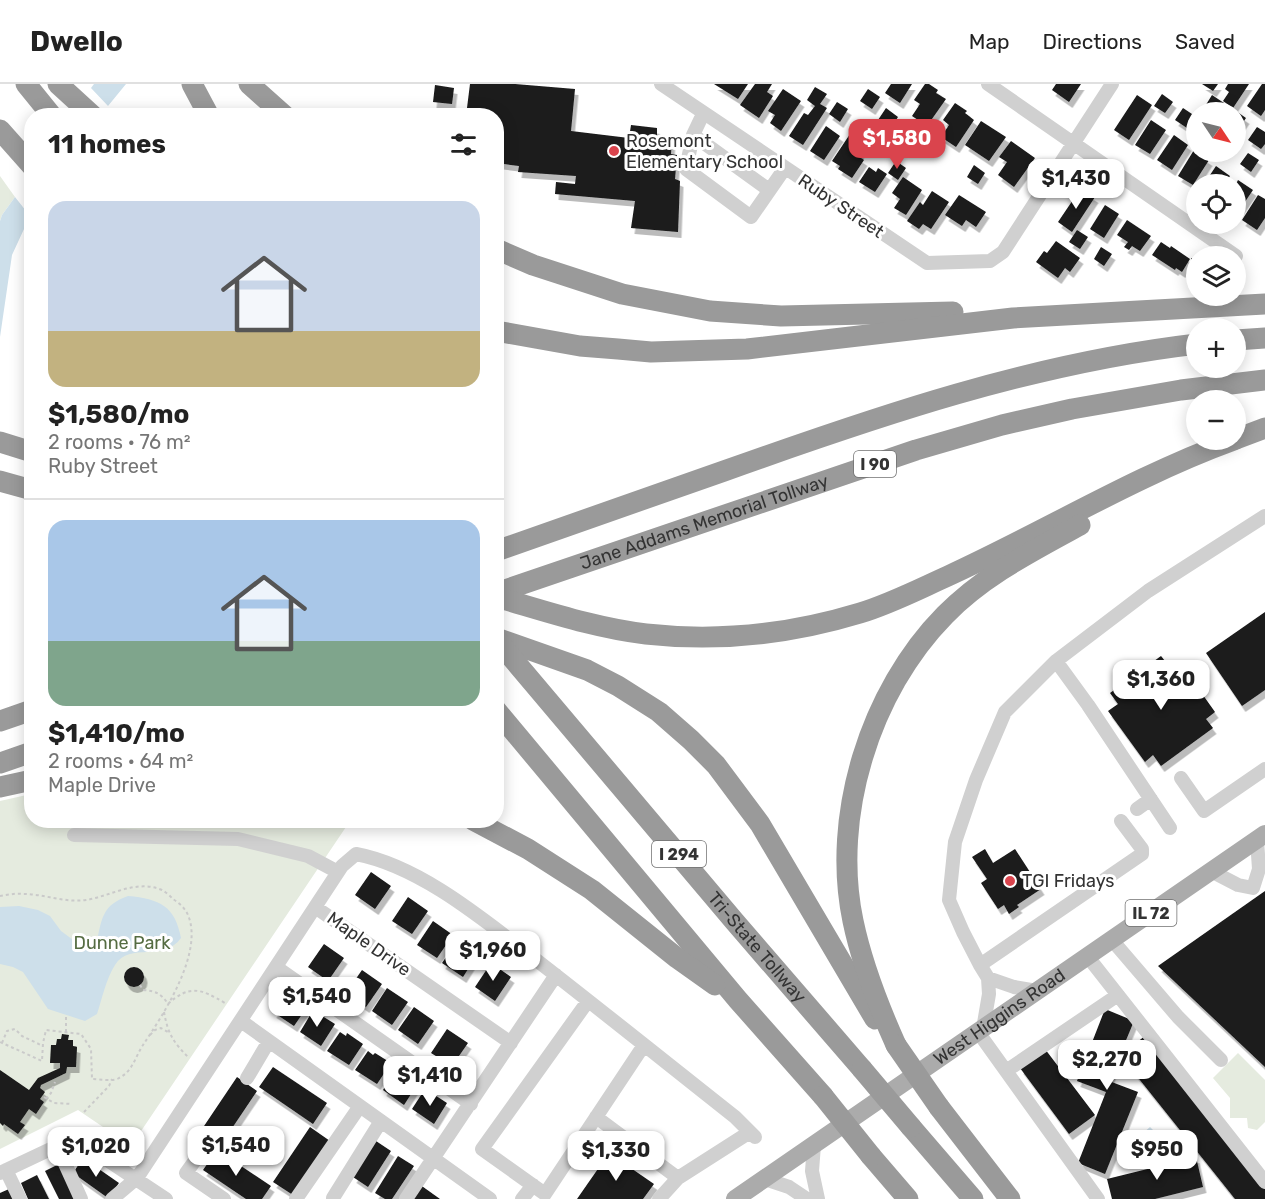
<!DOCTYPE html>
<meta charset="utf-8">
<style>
body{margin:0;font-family:Rubik,sans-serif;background:#f2f2f2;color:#222;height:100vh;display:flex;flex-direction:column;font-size:22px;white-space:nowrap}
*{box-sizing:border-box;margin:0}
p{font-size:20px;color:#767676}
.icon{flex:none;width:33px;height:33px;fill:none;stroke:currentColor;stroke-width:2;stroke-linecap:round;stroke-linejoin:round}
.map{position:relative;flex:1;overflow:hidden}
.side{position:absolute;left:24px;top:24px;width:480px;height:720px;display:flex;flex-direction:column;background:#fff;border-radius:24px;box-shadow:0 3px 15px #0003}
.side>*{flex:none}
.needle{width:39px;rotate:125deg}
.buttons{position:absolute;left:1186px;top:18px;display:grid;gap:12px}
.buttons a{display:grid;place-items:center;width:60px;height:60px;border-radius:50%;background:#fff;box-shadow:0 3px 15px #0003;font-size:30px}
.price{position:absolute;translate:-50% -51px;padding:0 14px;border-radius:12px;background:#fff;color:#222;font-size:20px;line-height:39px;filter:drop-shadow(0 2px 3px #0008)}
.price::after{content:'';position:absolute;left:50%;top:36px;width:18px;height:14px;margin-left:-9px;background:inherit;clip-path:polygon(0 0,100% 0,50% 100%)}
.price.on{background:#da444d;color:#fff}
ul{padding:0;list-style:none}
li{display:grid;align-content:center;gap:12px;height:318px;padding:0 24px}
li+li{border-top:2px solid #e0e0e0}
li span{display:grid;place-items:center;height:186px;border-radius:18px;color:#555}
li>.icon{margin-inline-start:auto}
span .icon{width:108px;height:108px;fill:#fffc;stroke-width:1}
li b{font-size:26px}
h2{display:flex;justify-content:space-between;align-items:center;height:72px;padding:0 24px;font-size:26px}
header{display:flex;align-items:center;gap:36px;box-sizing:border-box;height:84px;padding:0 30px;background:#fff;border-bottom:2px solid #e0e0e0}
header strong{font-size:28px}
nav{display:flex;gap:33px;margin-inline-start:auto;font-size:21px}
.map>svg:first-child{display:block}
.green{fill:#e5ebdf}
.water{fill:#cddfea}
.building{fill:#1a1a1a;filter:url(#shadow)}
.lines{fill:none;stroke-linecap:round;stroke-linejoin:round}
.path{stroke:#cacaca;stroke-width:2;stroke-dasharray:3 3;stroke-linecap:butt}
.minor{stroke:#d0d0d0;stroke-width:14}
.major{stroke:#ababab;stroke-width:18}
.highway{stroke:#9a9a9a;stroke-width:21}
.highway-bridge{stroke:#9a9a9a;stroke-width:21}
.poi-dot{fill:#da444d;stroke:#fff;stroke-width:2}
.labels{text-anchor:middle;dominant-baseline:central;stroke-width:6;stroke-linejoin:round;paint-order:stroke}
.shield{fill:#fff;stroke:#707070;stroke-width:1.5}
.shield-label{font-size:16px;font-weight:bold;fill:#333}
.poi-label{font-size:18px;fill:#333;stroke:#fff;text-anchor:start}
.street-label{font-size:18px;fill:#333;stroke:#fff}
.park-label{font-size:18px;fill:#556c42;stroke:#fff}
</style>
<header>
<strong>Dwello</strong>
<nav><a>Map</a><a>Directions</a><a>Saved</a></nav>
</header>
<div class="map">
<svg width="1265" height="1115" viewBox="0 0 1265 1115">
<defs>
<filter id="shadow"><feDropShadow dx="3.5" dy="6" stdDeviation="0" flood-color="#0004"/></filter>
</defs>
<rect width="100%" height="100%" fill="#fff"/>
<path class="green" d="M0 92 15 113 2 131 0 137Z
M31 710 32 736 350 737 131 1062 78 1026 0 1065V717Z
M1238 969 1265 996V1038L1257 1046 1248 1044 1247 1034H1230V1014L1213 994Z"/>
<path class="water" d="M94 0H126L108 22 91 4Z
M15 113 30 132 12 171 0 253V137L2 131Z
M128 812C160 815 175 822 181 854 163 879 130 857 115 881 106 895 102 915 97 930L85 937 48 925 23 888 13 883 0 880V823L19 822 38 826 50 832 61 847 84 864 97 857C102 833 103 821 128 812Z
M1150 1043 1166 1059 1158 1067 1142 1050Z"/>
<path class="building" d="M470 0H515L575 5 571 47 629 54 631 41 657 44V52L672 53 671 70 677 71 675 95 680 97 678 148 631 144 635 117 555 110 556 98 575 100 576 92 518 88 519 82 496 79V32H466Z
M714 0H748L738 15Z
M755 0H772L767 8 773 12 759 34 740 21Z
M891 0H912L900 19 885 9Z
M925 0H929L938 6 936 9 946 15 927 42 912 32 920 20 914 16Z
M1056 0H1081L1069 18 1052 6Z
M1202 0H1218L1213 7Z
M1228 0H1249L1233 24 1223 17 1229 8 1225 5Z
M1262 0H1265V26L1261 32 1247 22Z
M435 1 454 4 452 20 433 18Z
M815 3 827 10 820 20 827 24 803 61 789 52 804 29 808 31 815 22 807 16Z
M783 5 801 17 781 47 770 39 775 31 768 27Z
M868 5 880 13 872 25 860 17Z
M1162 10 1173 18 1165 29 1154 22Z
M1137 11 1152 21 1129 56 1114 46Z
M1212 11 1224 19 1218 28H1211L1204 24Z
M837 18 848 25 840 38 829 30Z
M955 19 967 27 965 29 974 36 956 63 941 53 949 41 943 36Z
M886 24 898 33 890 45 878 36Z
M1183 24 1195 32 1187 44 1175 36Z
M1236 27 1246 34 1238 46 1236 45Z
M1151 36 1166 46 1150 70 1135 61Z
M981 37 1006 53 989 77 965 61Z
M826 42 840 52 824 76 810 67Z
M1257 43 1265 48V60L1261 65 1248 56Z
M850 50 866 60 858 72 864 76 852 94 838 85 840 82 832 77Z
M1174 51 1188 61 1172 86 1157 76Z
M1011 57 1035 74 1014 103 998 91 1007 78 999 73Z
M1194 66 1209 76 1193 101 1178 92Z
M1248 69 1259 76 1251 88 1240 80Z
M896 77 906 84 898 96 888 89Z
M974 81 985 89 978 100 967 93Z
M1216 82 1230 92 1225 100H1204Z
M869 83 876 88 878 84 887 90 875 108 859 98Z
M903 93 922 106 906 131 894 124 900 115 892 109Z
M1238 96 1253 106 1236 131V100Z
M1081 104 1095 113 1072 148 1058 138Z
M932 107 949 118 931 145 923 140 919 145 907 137 920 118 923 121Z
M959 111 986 128 976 143 966 136 962 142 945 131Z
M1258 111 1265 115V134L1257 146 1242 136Z
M1105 121 1119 130 1104 154 1090 145Z
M1127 136 1151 152 1140 167 1132 162 1129 166 1124 163 1128 158 1117 151Z
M1077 146 1088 153 1080 165 1069 158Z
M1056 157 1080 174 1070 188 1065 184 1058 194 1036 178 1044 167 1047 169Z
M1161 158 1170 164 1171 162 1190 175 1182 188 1176 184 1175 186 1152 171Z
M1101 163 1112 170 1104 182 1094 175Z
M1191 174H1197V187H1191Z
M1265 528V606L1242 622 1206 569Z
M1161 572 1169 582 1178 576 1215 628 1206 635 1213 644 1161 682 1153 671 1145 678 1108 627 1118 620 1110 609Z
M985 765 993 779 1015 765 1041 805 1017 821 1019 823 1009 830 1004 821 998 825 981 799 987 795 972 773Z
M371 788 391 802 375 825 355 811Z
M1265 807V983L1158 882Z
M408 813 428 827 412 850 392 837Z
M433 837 453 851 437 874 417 861Z
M458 856 478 869 463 893 442 879Z
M324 860 344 874 328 897 308 883Z
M491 879 511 893 495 917 475 903Z
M124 893a10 10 0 1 1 20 0a10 10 0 1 1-20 0Z
M362 886 382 900 366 923 346 909Z
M387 904 408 918 392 941 372 927Z
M287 906 303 917 301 919 307 923 294 942 273 928Z
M414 923 434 937 418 960 398 946Z
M1105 925 1134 937 1109 997 1138 1008 1105 1090 1078 1079 1106 1008 1077 997Z
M312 928 318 932 319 930 335 940 321 962 300 948Z
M447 945 468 959 452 982 431 969Z
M340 948 346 952 347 949 363 960 349 981 327 967Z
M62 950 69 951 68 956H73V962L77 963 76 983H67L66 989 41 1001 40 1004 45 1008 40 1015 44 1018 36 1030 29 1025 20 1038 25 1041 18 1050 4 1040 3 1042 0 1039V986L29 1006 38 994 60 984V979H50L51 961H56L57 955H61Z
M1145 952 1265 1103V1115H1235L1120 971Z
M1045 965 1095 1031 1069 1050 1020 984Z
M368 967 373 971 375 969 391 979 377 1000 355 986Z
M273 983 327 1019 313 1040 259 1003Z
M395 987 401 991 402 989 418 999 404 1021 383 1006Z
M237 993 257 1007 220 1062 200 1048Z
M423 1008 428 1011 430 1008 447 1019 434 1040 412 1025Z
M310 1043 330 1057 293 1111 273 1098Z
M376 1057 391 1067 368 1103 353 1093Z
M217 1066 271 1102 262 1115H246L203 1086Z
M609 1069 654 1100 643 1115H577Z
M398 1072 414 1082 392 1115H385L375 1109Z
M1196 1073 1203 1103 1155 1115H1112L1107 1095Z
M83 1074 119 1099 108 1114 73 1089Z
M61 1079 79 1115H59L45 1087Z
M37 1091 49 1115H28L21 1099Z
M419 1100 440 1115H408Z
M9 1105 14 1115H0V1109Z"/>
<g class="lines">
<path class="path" d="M0 812C7 811 15 809 23 810 44 810 65 819 86 816 111 812 136 795 162 806 166 808 170 812 173 815 179 819 185 824 188 831 204 869 163 931 143 961 135 973 133 987 119 994 113 998 100 995 92 995L91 965 81 950 46 946 43 959 42 977 0 958
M140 901 143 906C155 907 161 909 168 920 190 900 201 905 225 919
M164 928C168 950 173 958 189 974
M66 948V933
M150 951 155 946 161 944 168 948
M2 959 7 947 15 945 22 952 43 962
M44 1013 54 1019 72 1020
M46 1015 51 1009 55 998
M84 1028 109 1002 112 995"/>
<path class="minor" d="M661 0 927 179 990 177 1003 168 1112 0
M988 0 1236 172
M703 30 693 51 686 85 751 133 785 84
M693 51 769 106
M1056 577 1088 621 1170 744
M1181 694 1204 727 1265 685
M1137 725 1151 715
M1121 737 1142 765V770L980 881 963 848 949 816 955 758 976 696 1005 628 1056 577 1148 507 1265 432
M74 751 238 755 308 772 338 788
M1211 787 1238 801 1253 804 1259 785 1257 756
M315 823 511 959
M1112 856 1178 933 1221 976
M1088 873 1265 1098
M980 881 988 894 989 910 983 945
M276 883 471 1020
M988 894 1014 903 1037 907
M588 917 482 1065 545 1110 644 961
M241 937 490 1115
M978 948 1098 1115
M1006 987 1118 911
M247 994 269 957
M596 1033 678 1094
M814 1061 812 1087 818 1115
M57 1062 81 1115
M204 1064 186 1089 224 1115
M6 1086 20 1115
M0 1089 74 1054 166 1115
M765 1095 789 1103 807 1115
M333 1114 381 1037
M112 1115 137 1094 342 782 356 770C420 782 484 836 535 875 602 927 668 980 735 1033L755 1053
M296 1115 360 1022
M406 1115 556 891
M522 1115 533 1101
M659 1115 678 1094 750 1048"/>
<path class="major" id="s1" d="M735 1115 1265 750"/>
<g class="highway">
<path d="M26 0 52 32"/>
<path d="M58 0 93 32"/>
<path d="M192 0 209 32"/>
<path d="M249 0 285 32"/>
<path d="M0 46 32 82"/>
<path d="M496 165 533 181 622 210 710 227 781 232 953 228"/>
<path d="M496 247 580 262 618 265 651 268 747 265 1013 234 1265 220"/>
<path d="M1236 256 1265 254"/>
<path d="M1236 355 1265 344"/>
<path d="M0 358 32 368"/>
<path d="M0 397 32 406"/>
<path d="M496 467C572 441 648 414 724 387 878 332 1033 279 1197 260"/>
<path id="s2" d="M496 509 916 366 1002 341 1072 325 1181 306 1265 296"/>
<path d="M496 513C545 527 595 544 646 550 718 558 791 550 860 529 890 520 919 505 948 492 1044 448 1135 392 1234 356"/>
<path d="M496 554 587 586 618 602 659 628 691 656 716 681 760 740 875 935"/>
<path id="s3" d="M496 555 735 838 862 985"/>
<path d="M496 626 738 916 823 1012"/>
<path d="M0 637 32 626"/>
<path d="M0 679 32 668"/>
<path d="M0 703 32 696"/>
<path d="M473 736 528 765 592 806 677 874 715 901"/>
<path d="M896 961C878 921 862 880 853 837 831 732 870 607 945 531 984 491 1033 467 1080 441"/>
<path d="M939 1023 1010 1115"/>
<path d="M911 1043 973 1115"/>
<path d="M871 1072 908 1115"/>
</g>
<path class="highway-bridge" d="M896 961 939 1023
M862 985 911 1043
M823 1012 871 1072"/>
</g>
<g class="poi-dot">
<circle cx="614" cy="67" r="6"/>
<circle cx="1010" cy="797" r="6"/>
</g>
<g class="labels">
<g class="shield">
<rect x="854" y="367" width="42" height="26" rx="4.5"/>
<rect x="652" y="757" width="54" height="26" rx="4.5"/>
<rect x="1125.5" y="816" width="51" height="26" rx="4.5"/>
</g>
<g class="shield-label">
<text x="875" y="380">I 90</text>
<text x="679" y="770">I 294</text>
<text x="1151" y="829">IL 72</text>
</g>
<g class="poi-label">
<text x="626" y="57">Rosemont<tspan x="626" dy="21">Elementary School</tspan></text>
<text x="1022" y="797">TGI Fridays</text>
</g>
<g class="street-label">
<text transform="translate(841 122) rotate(34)">Ruby Street</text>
<text stroke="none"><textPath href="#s2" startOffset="220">Jane Addams Memorial Tollway</textPath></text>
<text transform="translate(369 860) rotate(35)">Maple Drive</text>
<text stroke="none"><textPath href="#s3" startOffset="404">Tri-State Tollway</textPath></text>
<text stroke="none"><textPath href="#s1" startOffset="321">West Higgins Road</textPath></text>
</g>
<g class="park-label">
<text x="122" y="859">Dunne Park</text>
</g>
</g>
</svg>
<div class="buttons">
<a><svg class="needle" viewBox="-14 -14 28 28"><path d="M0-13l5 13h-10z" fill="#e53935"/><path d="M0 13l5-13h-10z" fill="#767676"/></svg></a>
<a><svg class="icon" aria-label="locate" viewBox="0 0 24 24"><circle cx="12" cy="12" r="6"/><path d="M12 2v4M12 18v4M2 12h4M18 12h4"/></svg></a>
<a><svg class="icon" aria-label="layers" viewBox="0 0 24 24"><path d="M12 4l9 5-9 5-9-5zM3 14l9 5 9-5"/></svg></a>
<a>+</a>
<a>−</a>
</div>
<b class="price on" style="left:897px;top:86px">$1,580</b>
<b class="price" style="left:1076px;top:126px">$1,430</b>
<b class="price" style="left:1161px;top:627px">$1,360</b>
<b class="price" style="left:493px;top:898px">$1,960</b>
<b class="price" style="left:317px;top:944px">$1,540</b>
<b class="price" style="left:1107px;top:1007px">$2,270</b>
<b class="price" style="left:430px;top:1023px">$1,410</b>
<b class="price" style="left:236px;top:1093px">$1,540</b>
<b class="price" style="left:96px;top:1094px">$1,020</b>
<b class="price" style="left:1157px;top:1097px">$950</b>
<b class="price" style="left:616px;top:1098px">$1,330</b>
<section class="side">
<h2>11 homes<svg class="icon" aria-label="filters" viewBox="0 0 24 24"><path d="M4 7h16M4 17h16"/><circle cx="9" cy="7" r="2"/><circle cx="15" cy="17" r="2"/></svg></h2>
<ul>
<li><span style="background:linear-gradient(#c9d6e8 70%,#c2b280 0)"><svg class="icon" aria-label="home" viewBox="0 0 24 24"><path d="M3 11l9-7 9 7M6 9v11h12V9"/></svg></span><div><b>$1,580/mo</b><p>2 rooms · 76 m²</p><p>Ruby Street</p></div></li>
<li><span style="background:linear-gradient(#a9c7e8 65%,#7fa58c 0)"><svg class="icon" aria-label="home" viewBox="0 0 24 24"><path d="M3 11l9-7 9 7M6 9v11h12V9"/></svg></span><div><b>$1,410/mo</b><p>2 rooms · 64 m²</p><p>Maple Drive</p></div></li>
</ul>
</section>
</div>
